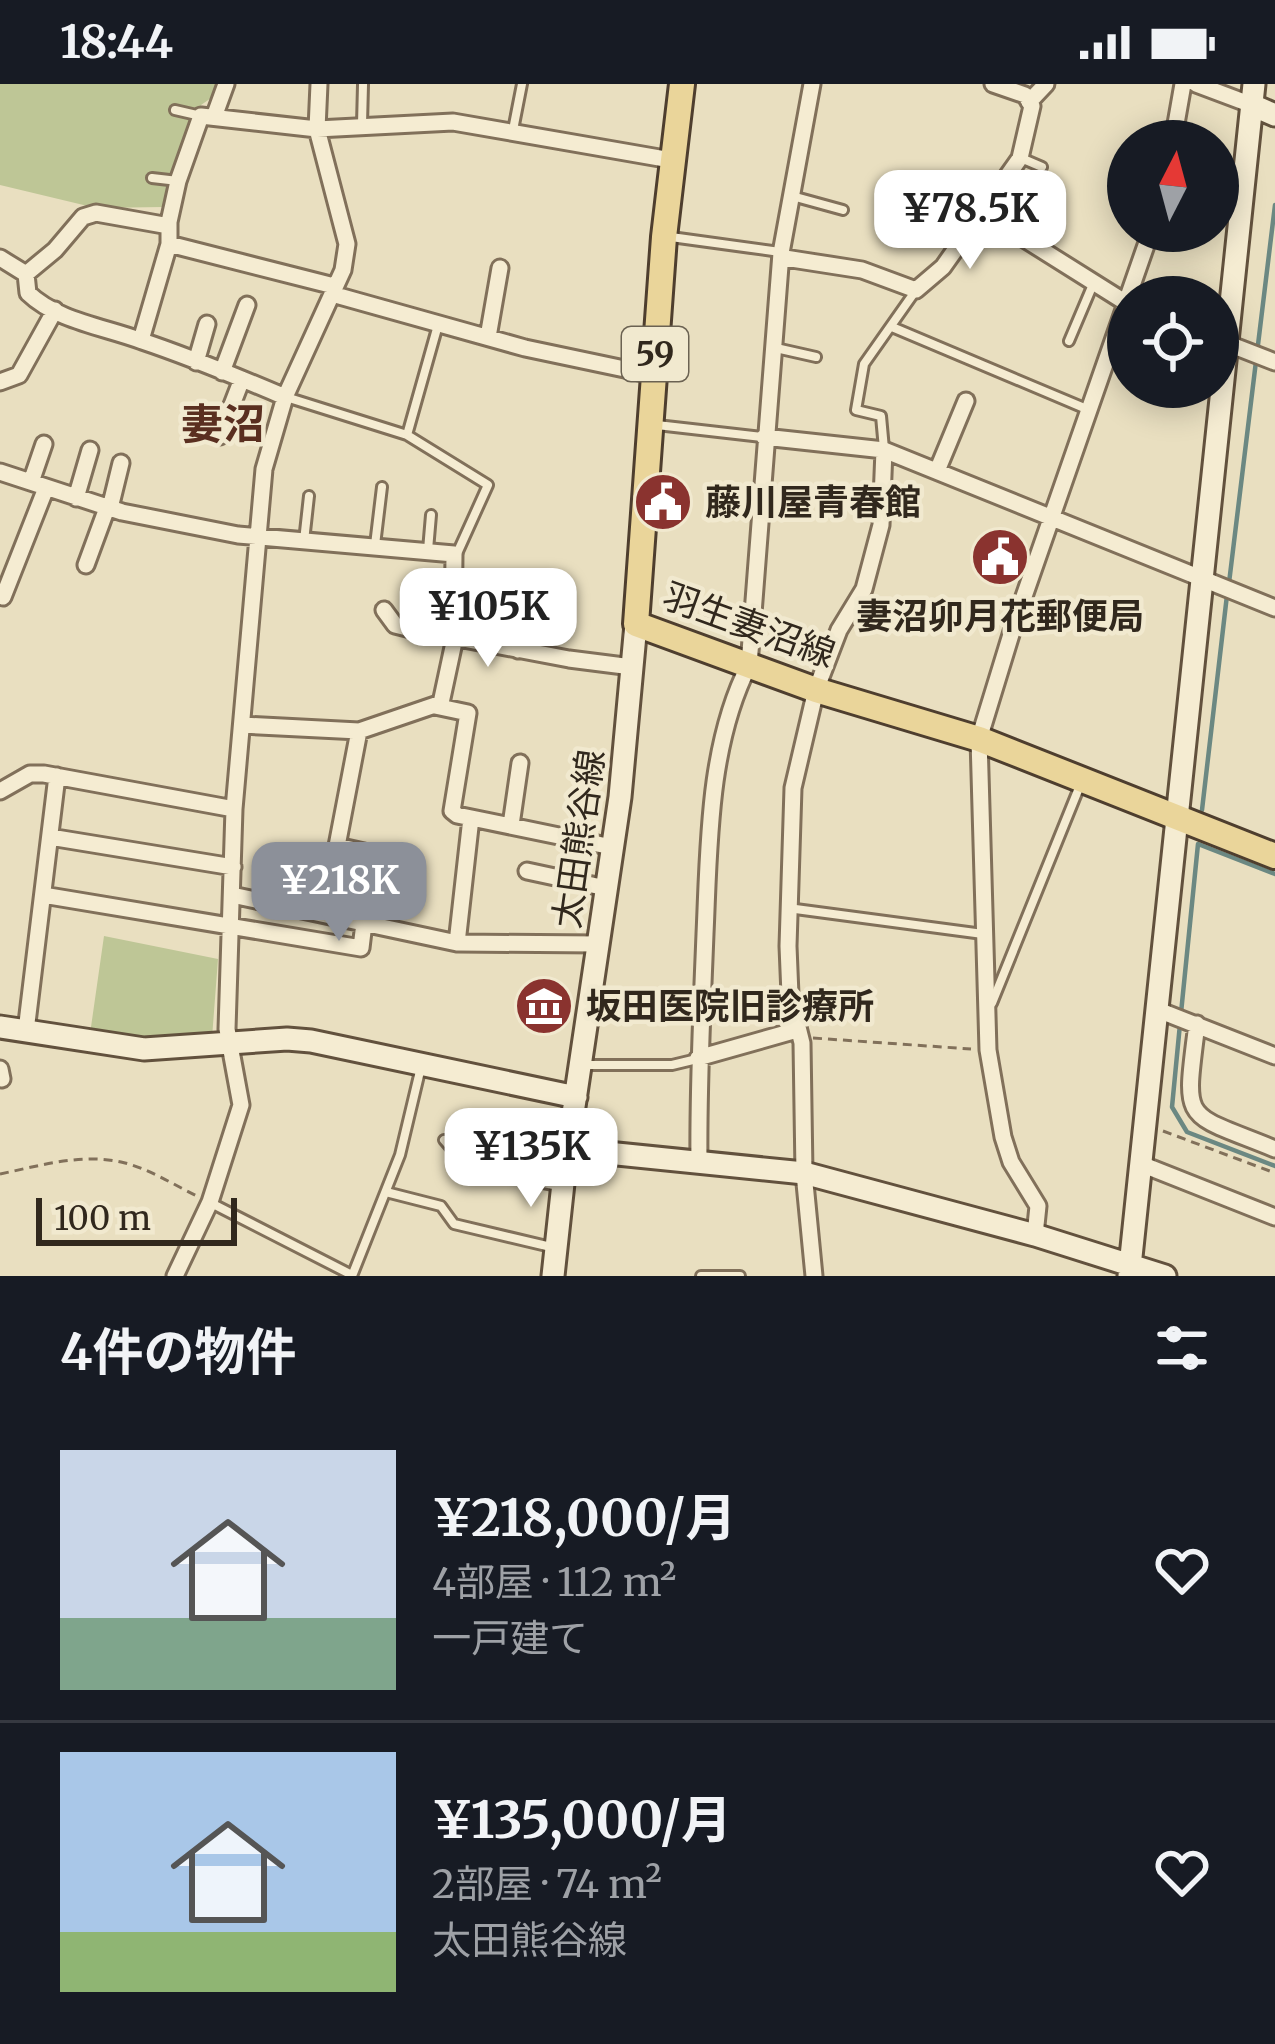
<!DOCTYPE html>
<html lang="ja">
<meta charset="utf-8">
<style>
body{margin:0;font-family:Merriweather,"Noto Sans JP",serif;background:#20242c;color:#f1f3f6;height:100vh;display:flex;flex-direction:column;font-size:45px;white-space:nowrap}
*{box-sizing:border-box;margin:0}
p{font-size:39px;color:#9ea1a6}
.icon{flex:none;width:66px;height:66px;fill:none;stroke:currentColor;stroke-width:2;stroke-linecap:round;stroke-linejoin:round}
.map{position:relative;height:1192px;overflow:hidden}
.side{display:flex;flex-direction:column;background:#171b24;flex:1}
.side>*{flex:none}
.needle{width:78px;rotate:6deg}
.fabs{position:absolute;left:1107px;top:36px;display:grid;gap:24px}
.fabs a{display:grid;place-items:center;width:132px;height:132px;border-radius:50%;background:#171b24;box-shadow:0 6px 30px #0003;font-size:60px}
.scale{position:absolute;left:36px;bottom:30px;width:201px;box-sizing:border-box;padding-left:12px;border:6px solid #31281d;border-top:0;font-size:33px;line-height:42px;white-space:nowrap;color:#31281d;-webkit-text-stroke:9px #f1e9cf;paint-order:stroke}
.price{position:absolute;translate:-50% -102px;padding:0 27px;border-radius:24px;background:#fff;color:#222;font-size:39px;line-height:78px;filter:drop-shadow(0 3px 6px #0008)}
.price::after{content:'';position:absolute;left:50%;top:72px;width:36px;height:27px;margin-left:-18px;background:inherit;clip-path:polygon(0 0,100% 0,50% 100%)}
.price.current{background:#8c9099;color:#fff}
ul{padding:0;list-style:none}
li{display:flex;align-items:center;gap:36px;height:300px;padding:0 60px}
li+li{border-top:3px solid #363941}
li span{display:grid;place-items:center;flex:none;width:336px;height:240px;border-radius:0px;color:#555}
li>.icon{margin-inline-start:auto}
span .icon{width:144px;height:144px;fill:#fffc;stroke-width:1}
li b{font-size:51px}
h2{display:flex;justify-content:space-between;align-items:center;height:144px;padding:0 60px;font-size:51px}
.status{display:flex;justify-content:space-between;align-items:center;height:84px;padding:0 60px;background:#171b24;direction:ltr}
.status svg{height:33px;fill:currentColor}
.map>svg:first-child{display:block}
.green{fill:#bec696}
.lines{fill:none;stroke-linecap:round;stroke-linejoin:round}
.stream{stroke:#6b8882;stroke-width:4.5}
.lane-casing{stroke:#81705a;stroke-width:14}
.street-casing{stroke:#81705a;stroke-width:21}
.secondary-casing{stroke:#62513d;stroke-width:27}
.primary-casing{stroke:#4e3e2e;stroke-width:30}
.path{stroke:#81705a;stroke-width:3;stroke-dasharray:9 6;stroke-linecap:butt}
.lane{stroke:#f5ecd2;stroke-width:8}
.street{stroke:#f5ecd2;stroke-width:15}
.secondary{stroke:#f5ecd2;stroke-width:21}
.primary{stroke:#ead59a;stroke-width:24}
.labels{text-anchor:middle;dominant-baseline:central;stroke-width:9;stroke-linejoin:round;paint-order:stroke}
.shield{fill:#f1e9cf;stroke:#6b6252;stroke-width:3}
.shield-label{font-size:33px;font-weight:bold;fill:#31281d}
.poi-label{font-size:36px;font-weight:bold;fill:#31281d;stroke:#f1e9cf;text-anchor:start}
.street-label{font-size:36px;fill:#31281d;stroke:#f1e9cf}
.quarter-label{font-size:42px;font-weight:bold;fill:#5a2f20;stroke:#f1e9cf}
</style>
<div class="status"><b>18:44</b><svg viewBox="0 0 49 12"><path d="M0 12V9h3v3zM5 12V6h3v6zM10 12V3h3v9zM15 12V0h3v12zM26 1h20v11H26zM47 4h2v5h-2z"/></svg></div>
<div class="map">
<svg width="1275" height="1192" viewBox="0 0 1275 1192">
<rect width="100%" height="100%" fill="#e9dfc0"/>
<path class="green" d="M0 0H216L214 12 201 21 163 123 96 124 0 101Z
M104 852 218 875 212 954 142 958 90 950Z"/>
<g class="lines">
<path class="stream" d="M1229 499 1275 121
M1202 726 1227 511
M1181 929 1198 760 1275 790
M1180 940 1172 1023 1187 1048 1275 1082"/>
<g class="lane-casing">
<path id="lane" d="M175 26 201 32
M362 40 363 1
M513 46 522 0
M1021 74 1042 83
M152 94 178 97
M792 112 843 126
M930 135 964 149
M671 153 780 168
M892 243 1089 326
M1069 257 1094 198
M776 264 816 273
M286 313 407 351 488 401 455 474
M657 341 762 353
M407 351 438 241
M884 365 881 332 856 326 864 280 914 209
M304 457 309 412
M375 461 382 403
M428 466 431 431
M710 529 752 550
M788 824 983 850
M992 919 1081 699
M582 981H672L697 975
M444 1056 469 1085 559 1102
M386 1108 441 1122 454 1140 551 1163
M211 1119 352 1191
M352 1192 400 1071 421 983
M701 1192H740"/>
</g>
<g class="street-casing">
<path id="street" d="M1196 0 1252 21
M1029 18 1046 0
M214 33 226 0
M1173 57 1183 0
M980 127 1128 220
M169 160 334 202
M781 169 785 174 862 186 916 206 943 183 1020 74 1032 22 1025 11 993 0
M0 174 26 190 28 209C57 237 105 243 142 257 190 273 238 293 285 313
M26 190 55 166 83 133 96 129 169 142
M332 210 525 264 653 291
M1128 213 1151 147
M488 253 500 184
M141 256 169 160V138L178 97 201 32 317 45 453 38 671 76
M1221 257 1275 278
M196 278 207 240
M222 288 247 221
M0 298 19 291 55 226
M220 352 242 295
M764 353 884 366 1275 524
M937 387 966 317
M0 388 122 428 238 451 454 470 453 563 441 619 359 647 242 641
M31 398 44 360
M76 414 90 366
M110 424 121 379
M86 481 107 424
M3 513 46 404
M384 526 395 541 411 545 569 575 632 583
M518 566 529 518 527 499
M435 622 468 629 452 727 457 731 612 763
M0 707 30 690H44L234 725
M511 741 520 679
M50 753 233 783
M527 787 606 804
M43 811 361 864 364 839
M232 811 457 859 598 860
M358 838 369 775 364 768 337 762 359 647
M457 859 471 734
M1158 926 1275 972
M1197 940C1184 1042 1182 1027 1275 1065
M26 947 57 692
M698 974 797 946
M0 985 2 995
M699 1079C698 1002 702 927 705 850 709 762 708 661 749 581L781 169 812 0
M1141 1080 1275 1133
M1035 1151 1038 1122 1011 1078 1003 1053 988 966 979 655 1013 544 1128 214
M175 1192 210 1118 241 1021 227 945 234 725 264 385 285 313 343 186 347 160 317 45 319 0
M814 1192 804 1089 802 959 790 911 788 862 793 704 816 606 839 546 864 505 881 441 884 366"/>
</g>
<g class="secondary-casing">
<path id="secondary" d="M1252 21 1275 31
M0 943 144 965 287 955 311 957 576 1013
M568 1065 804 1089 1035 1151 1165 1192
M553 1192 564 1090 620 713 636 540
M1129 1192 1254 0"/>
</g>
<g class="primary-casing">
<path id="primary" d="M682 0 664 153 636 540 816 606 979 655 1275 772"/>
</g>
<path class="path" d="M813 954 971 965
M1163 1047 1275 1089
M0 1090C39 1082 81 1069 121 1078 148 1084 174 1101 199 1113"/>
<use href="#lane" class="lane"/>
<use href="#street" class="street"/>
<use href="#secondary" class="secondary"/>
<use href="#primary" class="primary"/>
</g>
<defs>
<g id="civic-disc" transform="scale(3)"><circle r="9.5" fill="#8a332f" stroke="#f1e9cf"/><path d="M-.6-6.5H3V-4.5H.6V-3L4-1V1h2V6H-6V1h2V-1L-.6-3ZM-1.2 2.5V6h2.4V2.5Z" fill="#fff"/></g>
<g id="museum-disc" transform="scale(3)"><circle r="9.5" fill="#8a332f" stroke="#f1e9cf"/><path d="M0-6L6-3V-2H-6V-3ZM-5-1h2V3h-2ZM-1-1h2V3h-2ZM3-1h2V3H3ZM-6 4H6V6H-6Z" fill="#fff"/></g>
</defs>
<g fill-rule="evenodd">
<use href="#civic-disc" x="663" y="418"/>
<use href="#civic-disc" x="1000" y="473"/>
<use href="#museum-disc" x="544" y="922"/>
</g>
<g class="labels">
<rect class="shield" x="622" y="243" width="66" height="54" rx="9"/>
<g class="shield-label">
<text x="655" y="270">59</text>
</g>
<g class="poi-label">
<text x="705" y="418">藤川屋青春館</text>
<text x="1000" y="532" text-anchor="middle">妻沼卯月花郵便局</text>
<text x="586" y="922">坂田医院旧診療所</text>
</g>
<g class="street-label">
<text transform="translate(749 541) rotate(20)">羽生妻沼線</text>
<text transform="translate(579 755) rotate(-82)">太田熊谷線</text>
</g>
<g class="quarter-label">
<text x="223" y="340">妻沼</text>
</g>
</g>
</svg>
<div class="fabs">
<a><svg class="needle" viewBox="-14 -14 28 28"><path d="M0-13l5 13h-10z" fill="#e53935"/><path d="M0 13l5-13h-10z" fill="#9ea1a6"/></svg></a>
<a><svg class="icon" aria-label="locate" viewBox="0 0 24 24"><circle cx="12" cy="12" r="6"/><path d="M12 2v4M12 18v4M2 12h4M18 12h4"/></svg></a>
</div>
<div class="scale">100 m</div>
<b class="price" style="left:970px;top:188px">¥78.5K</b>
<b class="price" style="left:488px;top:586px">¥105K</b>
<b class="price current" style="left:339px;top:860px">¥218K</b>
<b class="price" style="left:531px;top:1126px">¥135K</b>
</div>
<section class="side">
<h2>4件の物件<svg class="icon" aria-label="filters" viewBox="0 0 24 24"><path d="M4 7h16M4 17h16"/><circle cx="9" cy="7" r="2"/><circle cx="15" cy="17" r="2"/></svg></h2>
<ul>
<li><span style="background:linear-gradient(#c9d6e8 70%,#7fa58c 0)"><svg class="icon" aria-label="home" viewBox="0 0 24 24"><path d="M3 11l9-7 9 7M6 9v11h12V9"/></svg></span><div><b>¥218,000/月</b><p>4部屋 · 112 m²</p><p>一戸建て</p></div><svg class="icon" aria-label="heart" viewBox="0 0 24 24"><path d="M12 20l-8-8c-3-5 5-10 8-4 3-6 11-1 8 4z"/></svg></li>
<li><span style="background:linear-gradient(#a9c7e8 75%,#8fb573 0)"><svg class="icon" aria-label="home" viewBox="0 0 24 24"><path d="M3 11l9-7 9 7M6 9v11h12V9"/></svg></span><div><b>¥135,000/月</b><p>2部屋 · 74 m²</p><p>太田熊谷線</p></div><svg class="icon" aria-label="heart" viewBox="0 0 24 24"><path d="M12 20l-8-8c-3-5 5-10 8-4 3-6 11-1 8 4z"/></svg></li>
</ul>
</section>
